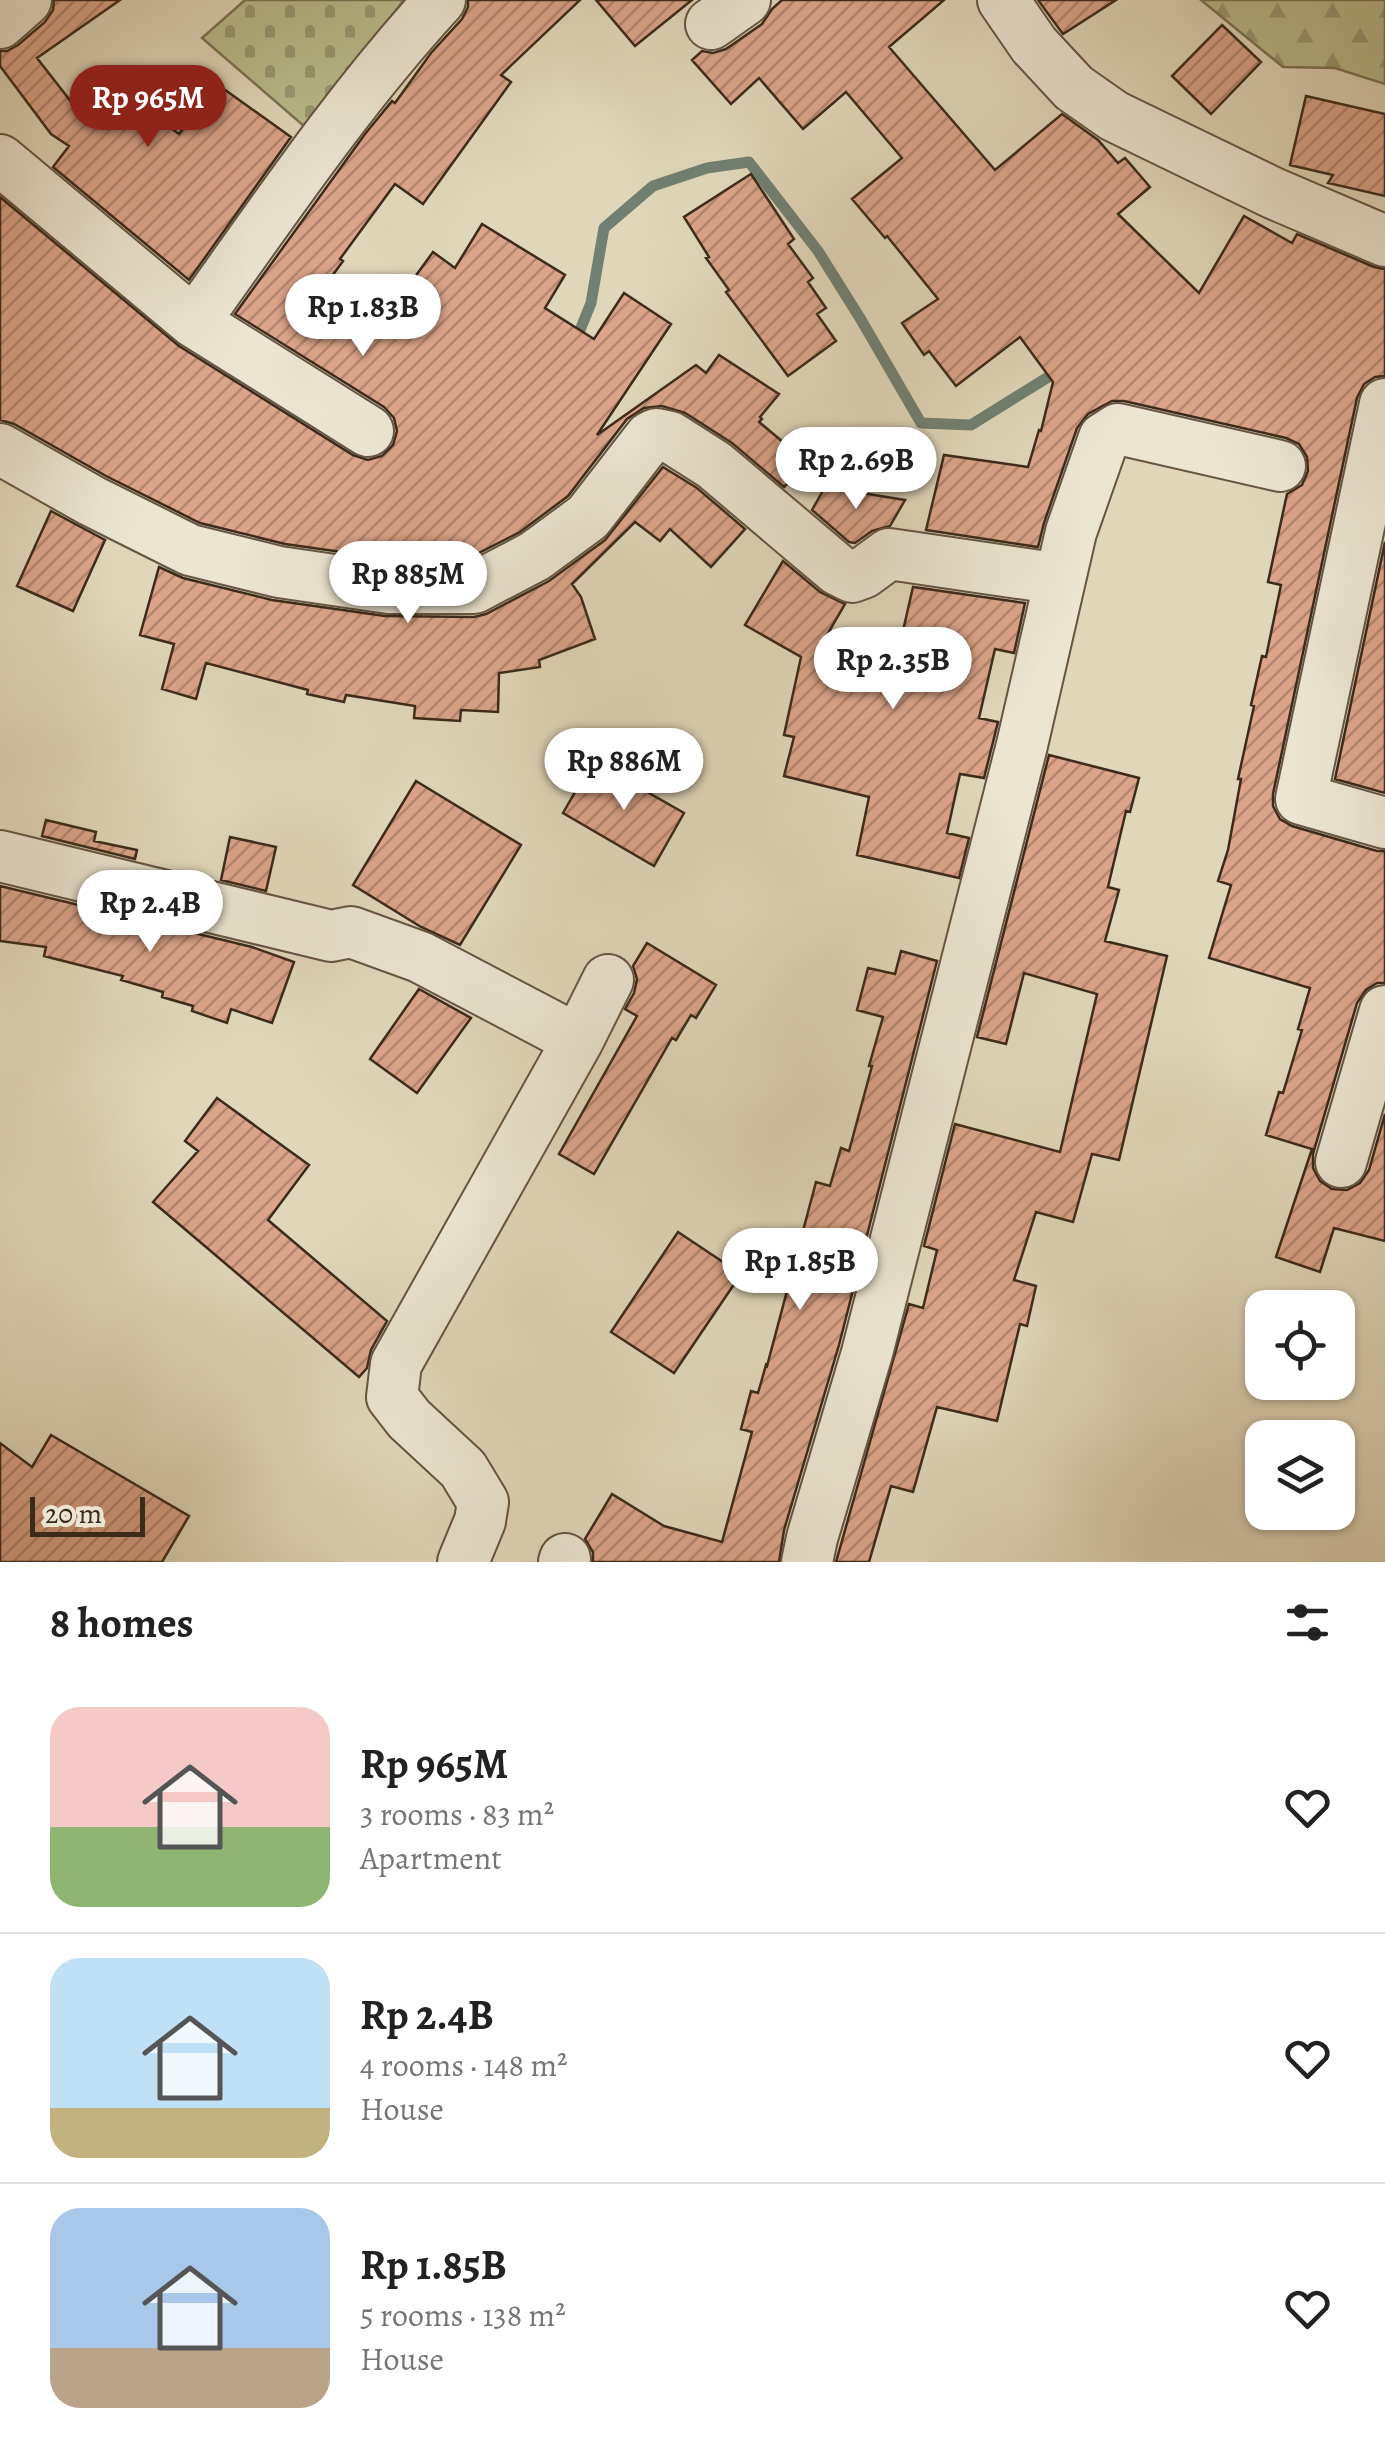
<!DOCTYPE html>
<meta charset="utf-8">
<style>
body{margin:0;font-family:Alegreya,serif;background:#f2f2f2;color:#222;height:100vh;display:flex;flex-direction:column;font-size:38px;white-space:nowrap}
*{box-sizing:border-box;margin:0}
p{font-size:32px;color:#767676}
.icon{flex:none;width:55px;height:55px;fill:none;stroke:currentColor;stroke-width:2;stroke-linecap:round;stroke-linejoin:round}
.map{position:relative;height:1562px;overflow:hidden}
.panel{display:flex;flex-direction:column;background:#fff;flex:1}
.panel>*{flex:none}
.fabs{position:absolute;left:1245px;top:1290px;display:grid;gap:20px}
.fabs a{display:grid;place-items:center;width:110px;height:110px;border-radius:20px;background:#fff;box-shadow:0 2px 8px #0004;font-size:50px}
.scale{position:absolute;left:30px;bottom:25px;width:115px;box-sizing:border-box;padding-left:10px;border:5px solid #3c2a1a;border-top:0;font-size:28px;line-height:35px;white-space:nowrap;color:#3c2a1a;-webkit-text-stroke:8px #ebe5d2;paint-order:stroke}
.price{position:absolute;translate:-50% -85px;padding:0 22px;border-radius:35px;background:#fff;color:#222;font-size:32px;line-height:65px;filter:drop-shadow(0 2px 5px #0008)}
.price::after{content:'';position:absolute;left:50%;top:60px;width:30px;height:22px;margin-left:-15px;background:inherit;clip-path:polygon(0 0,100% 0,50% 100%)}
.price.active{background:#8f2418;color:#fff}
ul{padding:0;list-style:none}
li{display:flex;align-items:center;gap:30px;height:250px;padding:0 50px}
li+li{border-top:2px solid #e0e0e0}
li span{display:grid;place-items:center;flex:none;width:280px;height:200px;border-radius:30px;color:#555}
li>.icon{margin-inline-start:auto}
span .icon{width:120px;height:120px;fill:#fffc;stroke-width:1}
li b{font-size:42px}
h2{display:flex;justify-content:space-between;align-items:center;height:120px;padding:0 50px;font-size:42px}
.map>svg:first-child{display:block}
.forest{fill:url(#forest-firs);stroke:#7a7352;stroke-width:2.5}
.cemetery{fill:url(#cemetery-stones);stroke:#7a7352;stroke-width:2.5}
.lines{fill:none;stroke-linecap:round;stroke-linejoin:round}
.stream{stroke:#718072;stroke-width:11}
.building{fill:url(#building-hatch);stroke:#3c2a1a;stroke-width:2.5}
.minor-casing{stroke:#655542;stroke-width:54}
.minor{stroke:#ebe5d2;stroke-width:50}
</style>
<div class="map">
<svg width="1385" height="1562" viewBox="0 0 1385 1562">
<defs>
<pattern id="forest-firs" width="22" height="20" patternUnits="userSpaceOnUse" patternTransform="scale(2.5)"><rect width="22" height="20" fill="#b9bc8b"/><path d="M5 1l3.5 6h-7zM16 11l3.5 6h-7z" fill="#989971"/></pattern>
<pattern id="cemetery-stones" width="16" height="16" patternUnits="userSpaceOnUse" patternTransform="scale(2.5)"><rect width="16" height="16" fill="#b9bc8b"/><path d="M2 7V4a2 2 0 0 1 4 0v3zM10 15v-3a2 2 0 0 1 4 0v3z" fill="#989971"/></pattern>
<pattern id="building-hatch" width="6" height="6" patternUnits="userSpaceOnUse" patternTransform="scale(2.5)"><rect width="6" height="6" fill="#dca489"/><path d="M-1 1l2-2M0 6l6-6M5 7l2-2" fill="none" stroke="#b4866f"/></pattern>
</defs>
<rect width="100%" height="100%" fill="#e0d7ba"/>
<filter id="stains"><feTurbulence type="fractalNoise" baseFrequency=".002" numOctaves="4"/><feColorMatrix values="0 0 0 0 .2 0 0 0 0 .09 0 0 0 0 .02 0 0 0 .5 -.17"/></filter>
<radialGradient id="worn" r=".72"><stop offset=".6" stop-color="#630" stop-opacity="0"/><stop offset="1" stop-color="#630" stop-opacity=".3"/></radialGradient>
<path class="forest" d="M1201 0H1385V84L1335 68 1283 67Z"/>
<path class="cemetery" d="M245 0H404L305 127 202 38Z"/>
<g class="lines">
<path class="stream" d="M576 340 591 303 604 228 653 186 707 168 749 162 818 251 860 318 921 423 971 425 1058 371"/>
</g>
<path class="building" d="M54 0H120L37 58 83 117 110 82 179 134 190 119 195 123 221 87 291 137 189 280 53 167 69 146 51 134 0 66V51H7L18 45 45 22 53 10Z
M468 0H580L501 75 511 82 423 204 395 184 340 259 343 261 313 302 379 337 393 307 433 252 455 268 482 224 565 275 545 308 594 339 624 293 671 324 597 435 696 365 706 373 719 355 779 394 760 417 762 419 759 422 807 462 784 487 732 443 685 413 662 406 644 408 627 419 568 496 520 532 467 559H391L285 544 200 523 106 476 14 424 0 420V197L179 346 353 455 368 460 382 456 393 445 397 431 394 418 384 407 235 314 365 134 392 101 395 103 431 53 462 19 468 7Z
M596 0H692L635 46Z
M782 0H944L889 47 995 170 1062 114 1098 140 1118 163 1125 158 1150 187 1118 214 1199 293 1244 216 1292 243 1297 234 1374 267 1385 269V376L1375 377 1364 384 1357 398 1273 794V806L1280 819 1292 826 1377 851H1385V983H1377L1366 990 1357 1003 1313 1154V1168L1320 1181 1332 1189 1347 1190 1360 1183 1369 1170 1385 1114V1241L1334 1228 1320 1272 1276 1257 1312 1149 1266 1135 1279 1092 1283 1093 1302 1030 1298 1029 1310 988 1209 958 1231 885 1218 881 1228 850 1241 779H1238L1254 706 1251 705 1262 656 1266 657 1281 585 1268 582 1287 494 1302 485 1308 471 1307 457 1299 444 1286 438 1124 401H1112L1088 414 1077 428 1044 523 1038 547 926 530 944 455 1028 467 1039 430 1041 431 1053 382 1020 337 956 386 929 351 924 355 902 323 938 299 887 236 885 238 852 199 902 158 846 92 803 129 759 78 731 104 692 60 702 51 713 53 726 49 762 24 772 9Z
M1038 0H1116L1063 34Z
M1222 25 1261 62 1211 114 1172 76Z
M1306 96 1385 114V196L1328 183 1333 175 1290 165Z
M751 174 794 239 788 244 813 278 808 282 826 308 817 314 836 341 788 376 726 292 729 290 706 258 709 257 684 217Z
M663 467 697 488 745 529 711 567 670 529 660 541 635 522 572 584 581 597 595 639 539 660 540 667 499 673 498 712 461 710 460 721 414 718 415 706 346 695 344 702 307 694 308 690 206 663 196 699 162 689 174 644 140 635 159 567 183 578 272 600 385 616 474 617 486 614 549 581 605 540Z
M825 487 905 500 890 526 872 531 855 543 849 542 812 510Z
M51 511 105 540 73 611 17 586Z
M1385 542V793L1335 779Z
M783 561 820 592 845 604 820 647 895 666 913 587 1025 603 1014 653 995 649 979 718 998 722 984 778 960 774 947 833 969 838 959 878 857 855 869 797 784 776 794 737 784 735 801 657 745 625Z
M1049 755 1139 778 1130 812 1126 811 1108 887 1119 890 1105 941 1167 956 1119 1160 1092 1154 1073 1222 1036 1212 1014 1280 1036 1286 1027 1326 1020 1324 997 1421 937 1407 913 1492 891 1486 869 1562H836L909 1304 923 1308 937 1250 924 1246 955 1124 1060 1152 1097 994 1024 973 1006 1044 977 1037Z
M593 761 684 813 654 866 563 813Z
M416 781 521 845 460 945 421 927 353 885Z
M46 820 96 832 94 841 137 850 135 859 42 836Z
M230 837 276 847 266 891 221 880Z
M0 886 252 947 294 962 272 1023 231 1009 227 1023 192 1011 193 1006 162 997 163 992 121 980 123 976 44 956 46 947 0 941Z
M647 943 716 985 696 1018 691 1015 676 1040 672 1038 594 1174 559 1154 637 1016 625 1009 634 993 637 979 633 966Z
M901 951 937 961 839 1345 784 1530 779 1562H593V1552L585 1539 612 1494 664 1526 722 1542 752 1432 741 1429 751 1391 758 1393 766 1365 767 1366 816 1182 830 1186 841 1148 849 1151 872 1066H869L883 1017 857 1010 868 968 895 974Z
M419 989 471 1018 417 1093 370 1059Z
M217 1098 309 1165 268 1220 387 1321 371 1350 367 1368 359 1377 153 1202 198 1151 185 1141Z
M678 1232 741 1274 674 1373 611 1332Z
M51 1435 189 1516 162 1562H0V1443L32 1467Z"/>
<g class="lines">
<g class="minor-casing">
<path id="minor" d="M1003 0 1034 45 1074 88 1114 116 1273 193 1385 241
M0 23 26 0
M711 24 745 0
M0 160 194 322 368 431
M194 322C273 212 348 100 440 0
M1385 404 1301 799 1385 823
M0 449 92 501 190 550 279 572 389 588H474L535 556 588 517 650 437 656 434 670 437 714 465 838 570 852 577 863 573 889 554 1060 579
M0 856 331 936 351 932 420 957 578 1040
M1341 1162 1385 1011
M463 1562 480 1521 483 1502 463 1469 409 1419 392 1397 396 1364 578 1040 608 980
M564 1562 565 1559
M807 1562 812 1538 867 1353 1022 745 1071 532 1104 438 1118 429 1280 466"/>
</g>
<use href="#minor" class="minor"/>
</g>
<rect width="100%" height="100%" filter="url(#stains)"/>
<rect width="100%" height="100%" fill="url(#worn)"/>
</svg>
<div class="fabs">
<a><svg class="icon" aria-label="locate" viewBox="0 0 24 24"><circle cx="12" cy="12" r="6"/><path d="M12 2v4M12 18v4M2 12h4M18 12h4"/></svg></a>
<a><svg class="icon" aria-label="layers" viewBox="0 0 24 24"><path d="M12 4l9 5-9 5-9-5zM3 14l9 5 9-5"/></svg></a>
</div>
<div class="scale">20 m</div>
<b class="price active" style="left:148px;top:150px">Rp 965M</b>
<b class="price" style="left:363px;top:359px">Rp 1.83B</b>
<b class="price" style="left:856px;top:512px">Rp 2.69B</b>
<b class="price" style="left:408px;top:626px">Rp 885M</b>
<b class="price" style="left:893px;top:712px">Rp 2.35B</b>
<b class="price" style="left:624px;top:813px">Rp 886M</b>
<b class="price" style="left:150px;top:955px">Rp 2.4B</b>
<b class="price" style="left:800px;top:1313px">Rp 1.85B</b>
</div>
<section class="panel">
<h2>8 homes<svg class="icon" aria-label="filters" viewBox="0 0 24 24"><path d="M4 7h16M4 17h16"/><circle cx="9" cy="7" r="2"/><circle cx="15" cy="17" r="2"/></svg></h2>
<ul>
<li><span style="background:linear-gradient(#f6c9c9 60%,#8fb573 0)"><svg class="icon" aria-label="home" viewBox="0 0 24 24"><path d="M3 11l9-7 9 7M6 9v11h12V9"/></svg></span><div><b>Rp 965M</b><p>3 rooms · 83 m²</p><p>Apartment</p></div><svg class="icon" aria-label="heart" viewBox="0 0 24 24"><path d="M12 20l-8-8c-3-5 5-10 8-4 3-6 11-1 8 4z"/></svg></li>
<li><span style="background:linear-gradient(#bfe0f5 75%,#c2b280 0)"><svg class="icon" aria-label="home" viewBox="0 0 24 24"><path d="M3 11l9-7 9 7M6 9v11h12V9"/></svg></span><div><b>Rp 2.4B</b><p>4 rooms · 148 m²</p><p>House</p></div><svg class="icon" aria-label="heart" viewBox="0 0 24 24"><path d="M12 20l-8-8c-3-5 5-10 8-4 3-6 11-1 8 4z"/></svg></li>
<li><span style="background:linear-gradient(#a9c7e8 70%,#b9a48a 0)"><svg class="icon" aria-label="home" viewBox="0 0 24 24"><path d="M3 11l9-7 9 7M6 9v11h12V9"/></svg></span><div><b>Rp 1.85B</b><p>5 rooms · 138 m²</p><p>House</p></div><svg class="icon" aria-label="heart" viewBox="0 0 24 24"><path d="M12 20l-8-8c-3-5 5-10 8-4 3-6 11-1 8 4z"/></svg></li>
</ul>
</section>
